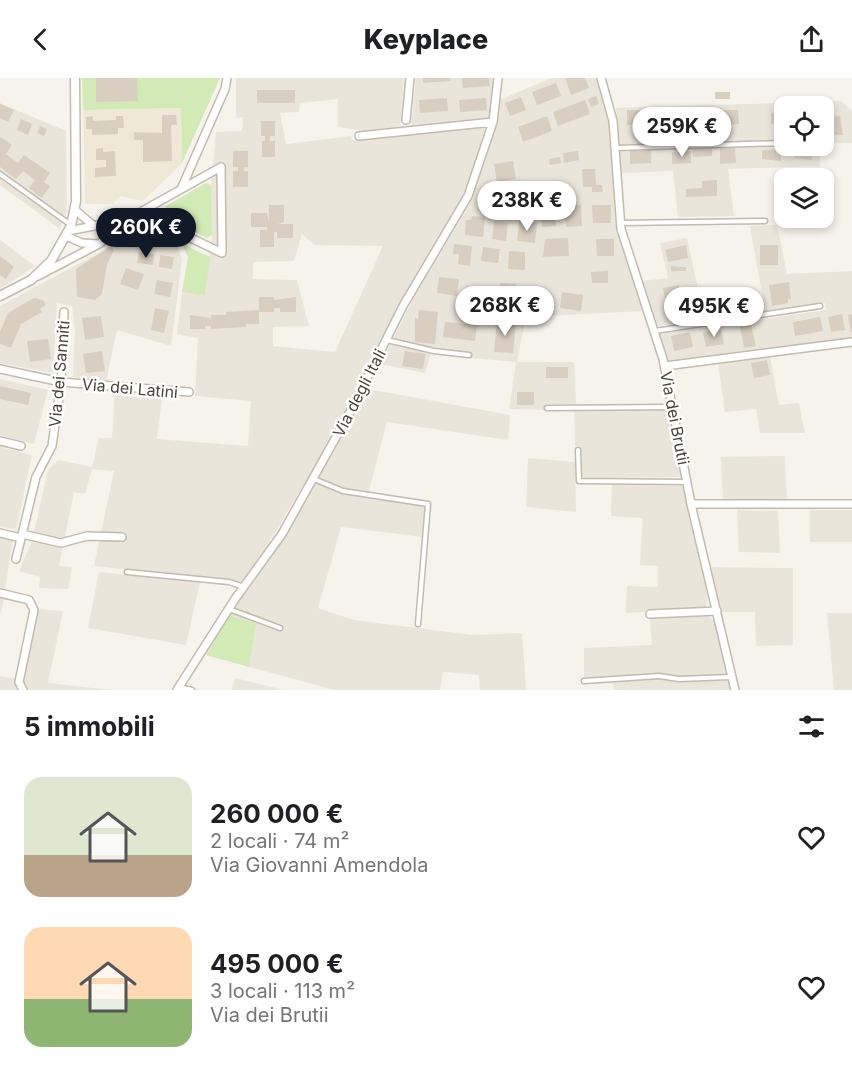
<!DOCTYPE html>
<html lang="it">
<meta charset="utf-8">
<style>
body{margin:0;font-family:Inter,sans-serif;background:#f2f2f2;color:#202124;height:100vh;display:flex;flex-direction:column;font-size:22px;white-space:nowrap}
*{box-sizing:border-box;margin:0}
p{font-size:20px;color:#757577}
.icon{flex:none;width:33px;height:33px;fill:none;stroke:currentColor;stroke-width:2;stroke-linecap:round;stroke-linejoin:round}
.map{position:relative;height:612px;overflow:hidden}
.panel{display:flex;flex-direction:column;background:#fff;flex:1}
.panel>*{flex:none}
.buttons{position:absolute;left:774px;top:18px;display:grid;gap:12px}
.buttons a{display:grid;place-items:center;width:60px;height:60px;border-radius:12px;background:#fff;box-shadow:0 3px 9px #0003;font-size:30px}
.price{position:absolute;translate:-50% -51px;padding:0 14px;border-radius:21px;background:#fff;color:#222;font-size:20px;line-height:39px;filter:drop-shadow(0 2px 3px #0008)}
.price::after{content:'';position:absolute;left:50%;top:36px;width:18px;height:14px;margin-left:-9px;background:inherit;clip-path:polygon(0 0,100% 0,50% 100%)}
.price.on{background:#111827;color:#fff}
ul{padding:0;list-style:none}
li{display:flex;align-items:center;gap:18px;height:150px;padding:0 24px}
li span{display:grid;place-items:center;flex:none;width:168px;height:120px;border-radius:18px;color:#555}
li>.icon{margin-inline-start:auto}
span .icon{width:72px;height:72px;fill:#fffc;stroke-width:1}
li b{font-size:26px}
h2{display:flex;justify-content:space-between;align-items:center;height:72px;padding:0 24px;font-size:26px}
header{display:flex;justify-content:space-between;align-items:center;height:78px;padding:0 24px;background:#fff;font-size:27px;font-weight:800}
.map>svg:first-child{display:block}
.residential{fill:#eae5da;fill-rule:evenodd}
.education{fill:#efe8d6}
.green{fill:#d2eab5}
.building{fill:#d8cfc1}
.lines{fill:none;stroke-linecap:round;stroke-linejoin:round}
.service-casing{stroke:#c2bbae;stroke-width:7}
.minor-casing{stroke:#c2bbae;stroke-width:10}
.tertiary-casing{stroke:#c2bbae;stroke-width:11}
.service{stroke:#fff;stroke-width:4}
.minor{stroke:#fff;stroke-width:7}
.tertiary{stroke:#fff;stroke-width:8}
.labels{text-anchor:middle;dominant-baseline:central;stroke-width:5;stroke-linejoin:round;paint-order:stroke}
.street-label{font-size:16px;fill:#4b4439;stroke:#fff}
</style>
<header><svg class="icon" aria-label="back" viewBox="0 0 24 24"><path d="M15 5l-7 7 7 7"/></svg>Keyplace<svg class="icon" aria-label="share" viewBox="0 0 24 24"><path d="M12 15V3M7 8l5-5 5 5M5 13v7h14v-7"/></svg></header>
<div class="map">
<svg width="852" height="612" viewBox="0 0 852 612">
<rect width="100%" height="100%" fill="#f6f3ec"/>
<path class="residential" d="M236 0H404L400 48 366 53 338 49V21L300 25 299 34 280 35 286 66 351 58 352 62 487 48 465 117 404 220 324 373 245 504 94 488 114 393 92 391 85 416 74 414 59 488 72 489 68 511 39 510 40 499 19 493 32 463 48 392 58 382 92 389 99 360H112L115 317 162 320 157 361 248 368 251 323 195 318 198 260 177 256 182 214 205 218 212 157 211 107 216 54 242 53 243 39 236 40ZM302 156 314 167 383 168 335 274 273 268V249L309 248 297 202 253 201V184L294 183Z
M416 0H494L490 42 411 48Z
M551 0H597L608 34 617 149 643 233 526 239 517 284H574L576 326H545V332L509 331 516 284 431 276 425 295 380 286 417 214 468 129 495 53 499 22Z
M841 23 852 33V65H824V28H784V68H819L820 88 728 91 734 138 678 139 673 93 621 95 616 30Z
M0 25 66 53 67 134 60 151 0 107Z
M140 145 176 163 182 182 171 268 117 252 106 303 73 299 75 254 72 228 57 225 53 295 0 285V228L104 172 127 152Z
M777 147 787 196 852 193V260L668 285 659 256 826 232 825 225 765 233 750 148Z
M687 160 705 243 657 248 642 203 668 200 660 165Z
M0 162 35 188 0 211Z
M770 279 779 327 799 325 805 355H760L756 331 725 334 718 285Z
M0 301 48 312 34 366 0 358Z
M368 311 510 337 508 362 387 344 367 420 426 429 424 459 341 449 318 530 354 542 473 557 522 555 526 612H480L479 597 443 594 440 612H335L249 589 255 545 229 537 282 463Z
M671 331 683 399 585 400 582 397 581 368H575L574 332Z
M0 369 32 377 16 452 0 448Z
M785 378 787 423 723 424 721 379Z
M528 380 575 384 576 434 526 429Z
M612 407 684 408 708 514 706 530 626 535 627 508 658 509V488L640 487 643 440 611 438Z
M737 432 778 433 780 475 739 474Z
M810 432H852V464H810Z
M0 461 13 463 1 535H0Z
M710 489 793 490V567L756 568 755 534H722Z
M99 494 200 504 186 567 88 550Z
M38 531 63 533 48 605 111 612H28L23 603Z
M827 535H852V612H834Z
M707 538 715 542 731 612H614L613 605 584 606V570L652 567 650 541Z
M0 598 15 601 20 612H0Z
M235 600 284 612H232Z"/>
<path class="education" d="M181 30 182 85 143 123 120 118 113 126H85L83 32Z"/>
<path class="green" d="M82 0H220L182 85 181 30 83 32Z
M206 105 211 107 212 157 207 160 167 139 163 133 166 128Z
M182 166 210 179 205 218 182 214 188 179Z
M229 537 256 545 249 589 206 577Z"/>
<path class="building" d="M96 0H137L138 23 96 24Z
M423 0H450L451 3 423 5Z
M462 0H489L490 8 463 10Z
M565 0H585L589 10 571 17Z
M556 5 561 18 537 27 532 14Z
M257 12H295V25H257Z
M715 14H730V21H715Z
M596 18 599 26 591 29 588 21Z
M521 19 526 32 510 38 505 25Z
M447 20 448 33 420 35 419 22Z
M486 20 487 32 460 34 459 22Z
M585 22 590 36 558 48 553 34Z
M0 26 14 32 8 44 0 40Z
M682 30 709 31V53L666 54 665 34H683Z
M777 31H784V45L771 46V35H777Z
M627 32H644L645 46 627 47Z
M715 32H738L739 46 716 47Z
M651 34H664V49H657V41L651 42Z
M162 37H176L177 47H171L172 83 143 84V62H134V54L162 55Z
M93 38V43L116 42V38H123L124 50H118V56L92 57V51H86V39Z
M547 38 552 53 523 64 518 49Z
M840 38 843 57H824V39Z
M21 41 32 46 28 57 17 52Z
M261 43H275V58H270V63H275V79H262V63H265V58H261Z
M40 48 47 51 44 58 37 55Z
M0 59 12 67 6 76 18 85 24 77 50 95 44 104 50 108 42 120 29 110 35 102 23 93 16 101 0 89Z
M103 70V74L115 73 116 98 95 99V90L106 89V82H96V71Z
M712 70V78L693 79 692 71Z
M720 70H735L736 85 720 86Z
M781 71V83L762 81V72Z
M812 71V82L795 80 794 72Z
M651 72V85L630 86V73Z
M233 73H248V89H244V93H248V109H233V93H238V89H233Z
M578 73 579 82 564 85 563 75Z
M691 73V85L672 86V74Z
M560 79 561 85 550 87 549 81Z
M513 83 516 101 497 104 494 86Z
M582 91H595L596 107H602L603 114H592V109H583Z
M717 102V118L686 119V111L702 110V103Z
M509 112 511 125 487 128 485 116Z
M269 127H284V144L278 146H293V160H277V154H274V169H260V152H267V149H251V135H267L269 143Z
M581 127 582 148 566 149 565 128Z
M592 127H611V145H593Z
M542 129H555L556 148 542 149Z
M472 138 485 139 483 159 465 157 466 142H471Z
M494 143 508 145 506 163 492 161Z
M519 143 537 145 535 165 517 163Z
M568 160 569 178 543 179 545 161Z
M596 161H614V178H597Z
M454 166 472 168 470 188 458 186 459 176H453Z
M686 167 688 180 668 184 665 172Z
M760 167H778V187H760Z
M111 168 114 172 107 187 102 216 95 222 77 219 76 191Z
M483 169 500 171 498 185 481 183Z
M509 173 525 174V192L508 191Z
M139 174 154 176 153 187 137 185Z
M160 177 174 179 172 191 159 189Z
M0 178 14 189 6 201 0 197Z
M671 188 686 189V193H671Z
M126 190 144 196 138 212 120 206Z
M608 193V205H592L591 194Z
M439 199 459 201 457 218 437 215Z
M157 202 173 205 170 219 154 216Z
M789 204 791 221H788V225L772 228 769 207Z
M500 205 516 206V218L499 216Z
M679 207 683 228 667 231 663 210Z
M562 214 583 217 581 233 560 230Z
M465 215 473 216 472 229 463 228Z
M475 215 484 216 482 229 473 228Z
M259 219H274V222L296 219V234H280V230H274V234H259V246H246V249L211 251V248H205V251H190V237L211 240V237H226V234L259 232Z
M34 220 43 222 46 227 40 231 42 234 21 246 11 270 0 266V254L8 235Z
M510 221 525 222 523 236 509 234Z
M155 230 169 233 164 255 151 252Z
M419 232 438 234 435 266 415 264V240L418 241Z
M842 236 845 252 831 254 828 239Z
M852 236V254H851L848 237Z
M101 238 104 259 85 262 82 240Z
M820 239 823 253 795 258 793 244Z
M497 243 516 245 513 275 494 274Z
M445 244 477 247 475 263 443 259Z
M751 246 756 268 744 270 740 248Z
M721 251 724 266 706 269 703 255Z
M690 254 693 269 674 273 671 258Z
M48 261 51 281 30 284 27 263Z
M102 273 105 293 86 295 83 276Z
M405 273 426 276 423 291 402 288Z
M767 282 770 297 754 300 751 285Z
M546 289H568V300H546Z
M0 308 31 315 28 327 0 321Z
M517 314H534V327H517Z"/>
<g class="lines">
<g class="service-casing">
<path id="service" d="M616 70 784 65
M0 96 71 147
M620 145 765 143
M655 253 820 228
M387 262 434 273 469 277
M547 330 672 329
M578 372 579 403 687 404
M314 401 343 413 428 426 418 546
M127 494 229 504 244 509
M229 531 280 550
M584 603 659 598 679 601 731 599
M179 609 192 612"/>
</g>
<g class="minor-casing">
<path id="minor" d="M601 0 613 43 621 151 663 281 691 426 735 612
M406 42 410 0
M359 58 493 44
M182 109 225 11 227 0
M75 132 94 148 126 142 221 89 222 175 139 135
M68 153 94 148
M66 158 82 165 98 166
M38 198 99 166 124 144
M665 288 852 264
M0 291 61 304 189 314
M0 363 21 368
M691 426H852
M0 455 21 460
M22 456 61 465 87 458 122 459
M16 481 36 399 52 368 61 304 64 234
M0 515 29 522 34 532 19 604 23 612
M650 536 717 533
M177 612 235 521 282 456 350 334 403 228 468 118 493 44 498 0"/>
</g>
<g class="tertiary-casing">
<path id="tertiary" d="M0 218 31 202 51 183 71 148 76 123 75 0"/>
</g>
<use href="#service" class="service"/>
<use href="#minor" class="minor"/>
<use href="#tertiary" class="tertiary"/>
</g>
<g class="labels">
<g class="street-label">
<text transform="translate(59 296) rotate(-85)">Via dei Sanniti</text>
<text transform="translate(130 310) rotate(5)">Via dei Latini</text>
<text transform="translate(359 315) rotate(-63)">Via degli Itali</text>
<text transform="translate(675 340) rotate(79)">Via dei Brutii</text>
</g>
</g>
</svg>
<div class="buttons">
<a><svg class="icon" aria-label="locate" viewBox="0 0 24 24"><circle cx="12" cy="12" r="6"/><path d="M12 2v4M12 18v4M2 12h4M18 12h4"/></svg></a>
<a><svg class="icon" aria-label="layers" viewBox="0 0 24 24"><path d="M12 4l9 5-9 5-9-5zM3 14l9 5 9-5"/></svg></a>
</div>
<b class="price" style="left:682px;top:80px">259K €</b>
<b class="price" style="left:527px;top:154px">238K €</b>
<b class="price on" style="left:146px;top:181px">260K €</b>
<b class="price" style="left:505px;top:259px">268K €</b>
<b class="price" style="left:714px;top:260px">495K €</b>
</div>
<section class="panel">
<h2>5 immobili<svg class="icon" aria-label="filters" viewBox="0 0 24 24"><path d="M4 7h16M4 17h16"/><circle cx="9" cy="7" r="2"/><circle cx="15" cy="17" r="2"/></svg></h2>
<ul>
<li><span style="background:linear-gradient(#dfe7d0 65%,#b9a48a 0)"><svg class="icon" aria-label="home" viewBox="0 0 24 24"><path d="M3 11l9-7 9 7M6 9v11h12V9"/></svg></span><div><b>260 000 €</b><p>2 locali · 74 m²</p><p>Via Giovanni Amendola</p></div><svg class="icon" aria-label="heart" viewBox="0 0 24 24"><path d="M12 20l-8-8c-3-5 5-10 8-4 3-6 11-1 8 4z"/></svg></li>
<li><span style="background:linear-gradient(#ffd9b3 60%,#8fb573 0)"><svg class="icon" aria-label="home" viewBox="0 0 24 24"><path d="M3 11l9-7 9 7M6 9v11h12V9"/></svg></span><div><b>495 000 €</b><p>3 locali · 113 m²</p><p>Via dei Brutii</p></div><svg class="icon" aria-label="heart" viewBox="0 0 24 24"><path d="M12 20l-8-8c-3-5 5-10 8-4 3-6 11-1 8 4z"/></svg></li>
</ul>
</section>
